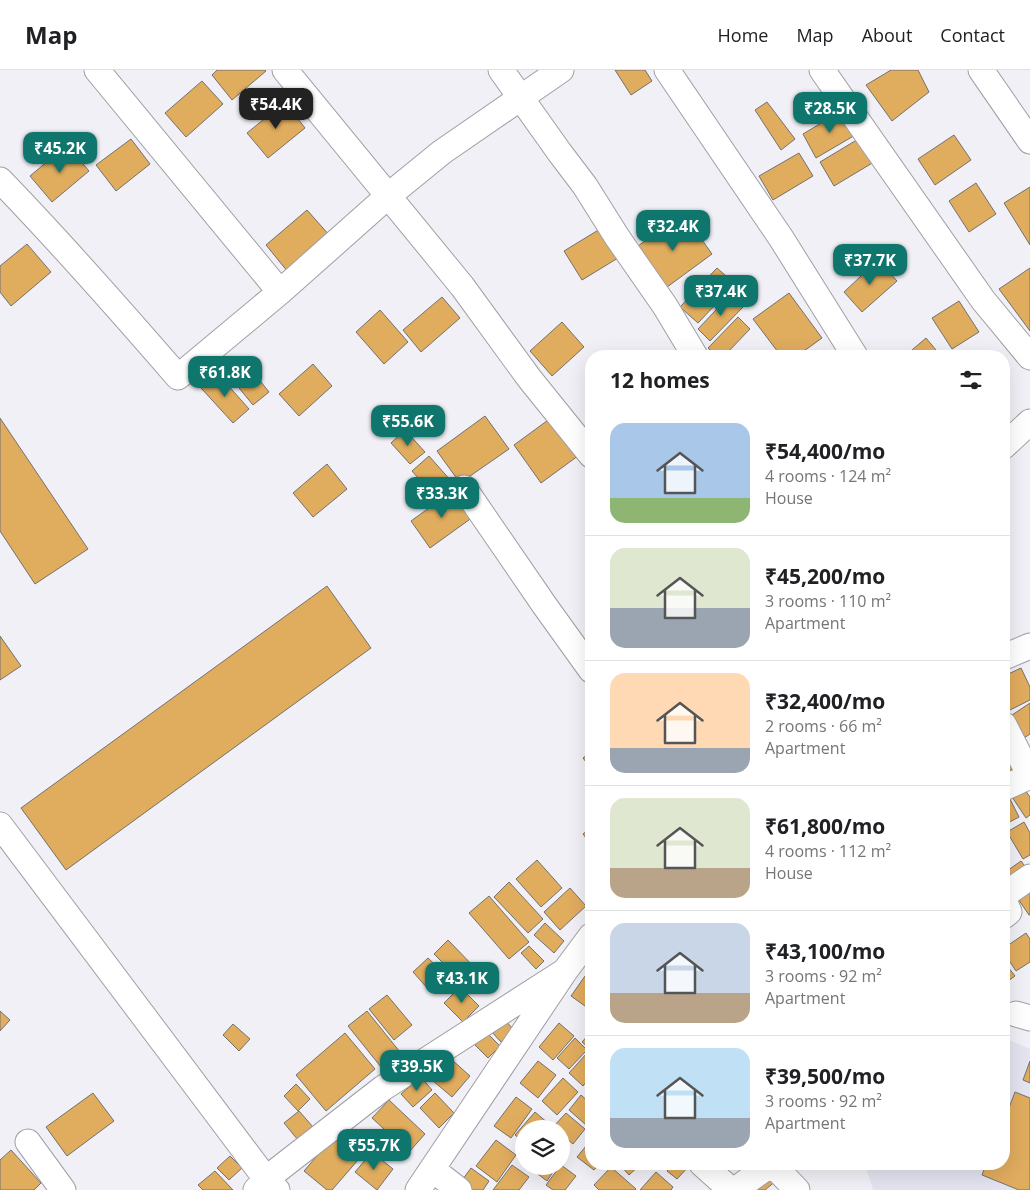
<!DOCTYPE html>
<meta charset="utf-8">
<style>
body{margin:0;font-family:"Open Sans",sans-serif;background:#f2f2f2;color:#202124;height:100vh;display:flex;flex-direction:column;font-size:19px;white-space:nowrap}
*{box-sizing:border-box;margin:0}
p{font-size:16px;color:#757577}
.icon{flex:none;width:28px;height:28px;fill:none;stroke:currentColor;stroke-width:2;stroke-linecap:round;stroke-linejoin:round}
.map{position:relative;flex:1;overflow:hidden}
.panel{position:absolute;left:585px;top:280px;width:425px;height:820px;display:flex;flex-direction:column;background:#fff;border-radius:20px;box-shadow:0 5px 20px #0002}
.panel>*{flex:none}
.tools{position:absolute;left:515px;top:1050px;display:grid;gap:10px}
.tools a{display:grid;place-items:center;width:55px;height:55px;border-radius:50%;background:#fff;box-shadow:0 5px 20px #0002;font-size:25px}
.price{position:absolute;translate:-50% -42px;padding:0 11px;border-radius:10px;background:#0f766e;color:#fff;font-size:16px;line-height:32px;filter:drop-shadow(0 1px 2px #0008)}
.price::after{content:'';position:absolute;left:50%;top:30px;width:15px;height:11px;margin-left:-8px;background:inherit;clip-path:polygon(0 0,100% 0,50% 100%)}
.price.on{background:#222;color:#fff}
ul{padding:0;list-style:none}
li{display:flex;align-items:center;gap:15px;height:125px;padding:0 25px}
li+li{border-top:1px solid #e0e0e0}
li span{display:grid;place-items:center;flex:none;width:140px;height:100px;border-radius:15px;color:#555}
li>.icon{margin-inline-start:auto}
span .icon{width:60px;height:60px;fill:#fffc;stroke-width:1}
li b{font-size:21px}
h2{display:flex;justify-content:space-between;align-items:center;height:60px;padding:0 25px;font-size:21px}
header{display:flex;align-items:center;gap:30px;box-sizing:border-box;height:70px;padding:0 25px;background:#fff;border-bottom:1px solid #e0e0e0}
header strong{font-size:24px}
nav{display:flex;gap:28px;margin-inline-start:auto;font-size:18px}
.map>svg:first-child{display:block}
.built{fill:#e4e4f0}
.building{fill:#e0ac5e;stroke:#74716d}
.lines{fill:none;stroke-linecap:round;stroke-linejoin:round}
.minor-casing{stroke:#9f9fa4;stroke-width:27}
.minor{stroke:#fff;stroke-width:25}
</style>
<header>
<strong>Map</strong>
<nav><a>Home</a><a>Map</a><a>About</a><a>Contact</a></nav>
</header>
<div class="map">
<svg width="1030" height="1120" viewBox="0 0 1030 1120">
<rect width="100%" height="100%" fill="#f0f0f6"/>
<path class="built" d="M1004 968 1030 979V1120H873L865 1094H1004Z"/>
<path class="building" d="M217 0H265L266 1 232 30 212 5Z
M615 0H645L652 11 631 25Z
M891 0H918L929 22 892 51 866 15Z
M202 11 223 34 186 67 165 43Z
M285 32 305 58 268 88 247 63Z
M767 32 795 69 781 80 755 40Z
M843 40 857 64 816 88 803 64Z
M954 65 971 90 935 115 918 89Z
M860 68 874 92 834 116 820 92Z
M131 69 150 94 116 121 96 95Z
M67 75 89 101 52 132 30 106Z
M799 83 813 106 773 130 759 106Z
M976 113 996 144 969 162 949 131Z
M1030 117V175L1004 133Z
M307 140 330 166 288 202 266 175Z
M683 143 712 184 663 220 634 179Z
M600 159 618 188 582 210 564 181Z
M27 174 51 202 11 236 0 222V196Z
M878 190 897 211 862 242 844 222Z
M717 198 735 214 698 253 680 237Z
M1030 198V261L999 219Z
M732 223 745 235 710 271 698 259Z
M789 223 822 268 797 286H781L753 249Z
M442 227 460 248 421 282 403 260Z
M959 231 979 262 952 279 932 248Z
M380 240 408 272 384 294 356 262Z
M738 247 750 259 724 286H717L708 278Z
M562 252 584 277 552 306 530 281Z
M926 268 941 286H905Z
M241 287 269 322 253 335 225 301Z
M313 294 332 316 299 346 279 324Z
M217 303 249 339 233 353 201 318Z
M555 345 582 383 541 413 514 375Z
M485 346 509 379 460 413 437 381Z
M0 348 88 479 35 514 0 461Z
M405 360 425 382 410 394 391 373Z
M429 386 452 412 435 427 412 401Z
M327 394 347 419 313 447 293 423Z
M454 420 473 447 430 478 411 451Z
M327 516 371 578 66 800 21 738Z
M0 566 21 596 0 610Z
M1021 598 1030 617V630L1006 642 1004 638V606Z
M1030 633V664L1021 670 1006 649Z
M1004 670 1021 694 1004 704Z
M591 682V699L583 688Z
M1022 716 1030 727V745L1026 748 1010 724Z
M1007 723 1019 747 1004 755V725Z
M1024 752 1030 763V785L1023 789 1007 762Z
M591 758V775L583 764Z
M537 790 562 818 541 837 516 809Z
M1021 791 1030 803 1013 816 1004 803Z
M509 812 543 849 528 863 494 827Z
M1030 814V845H1029L1014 823Z
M570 818 586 836 560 860 544 842Z
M489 826 529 872 509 889 469 843Z
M545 853 564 871 554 883 534 865Z
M1026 863 1030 869V892L1016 901 1004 883V878Z
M448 870 478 901 464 914 434 884Z
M529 876 544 891 536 899 521 883Z
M428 888 445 904 429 920 413 902Z
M1004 892 1015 906 1004 914Z
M590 899 591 900V928L585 936 571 926Z
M460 917 479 936 463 952 444 933Z
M387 925 412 955 394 970 369 939Z
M0 941 10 950 0 961Z
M367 941 400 982 381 997 348 956Z
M503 948 515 961 501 972 490 960Z
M559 953 574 966 553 990 539 977Z
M233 954 250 969 239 981 223 965Z
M486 962 500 976 488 988 474 974Z
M591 962V980L582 972Z
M345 963 375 999 326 1041 296 1005Z
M575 968 587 980 569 999 557 988Z
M587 983 591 987V1006L583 1016 569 1003Z
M451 989 470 1006 452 1027 432 1010Z
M538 991 556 1005 538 1028 520 1013Z
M1030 991V1013L1023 1010Z
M421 1007 432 1020 413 1037 401 1024Z
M563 1008 578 1022 557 1045 542 1031Z
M296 1014 310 1029 298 1041 284 1026Z
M1015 1022 1030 1028V1120H1019L982 1105 986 1094H1004V1051Z
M93 1023 114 1051 67 1086 46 1057Z
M435 1023 454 1043 439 1058 420 1038Z
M581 1025 591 1034V1050L586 1055 569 1040Z
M516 1027 532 1039 511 1068 494 1056Z
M389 1030 425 1064 409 1082 372 1048Z
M299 1041 313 1057 298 1070 284 1053Z
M535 1042 549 1054 546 1059H524V1072L515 1065Z
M566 1043 585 1059 573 1074 561 1064V1059H555L553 1057Z
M345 1053 371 1075 332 1120H327L304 1101Z
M496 1070 516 1085 497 1112 476 1096Z
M591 1070V1094H599L594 1100 577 1087Z
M561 1071 569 1078 561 1086Z
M11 1080 41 1113 34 1120H0V1090Z
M372 1082 393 1099 377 1120 355 1102Z
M230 1086 242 1098 229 1110 217 1098Z
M619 1094H641L629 1105Z
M674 1094H691L677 1109 667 1101Z
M512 1095 529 1107 519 1120H493Z
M561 1095 576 1106 565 1120H553L546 1115 560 1096H561Z
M527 1096H557L547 1111Z
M611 1097 636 1119 635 1120H599L594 1115Z
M471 1098 489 1111 483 1120H471L460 1113Z
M768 1100 777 1110 765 1120H758L752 1113Z
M215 1101 233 1120H203L198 1115Z
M656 1102 673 1117 671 1120H640Z"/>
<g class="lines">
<g class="minor-casing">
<path id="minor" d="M97 0 280 222
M285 0 462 216 529 308 591 385
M501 0 560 83 585 116 617 167 665 236 695 286
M667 0 781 168 855 286
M822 0 983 230 1030 287
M981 0 1030 71
M0 110C62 174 120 240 178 307L280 222 388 126 442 82 561 0
M1004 376 1030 352
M464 418 545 536 591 600
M1004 587 1030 576
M1004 655 1030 706 1004 718
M0 755 266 1109 277 1120
M1004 825 1030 807
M1004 830 1009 842 1004 846
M1016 944 1030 948
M28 1072 63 1120
M702 1094 731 1120
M772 1094 797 1120
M432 1099 459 1120
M256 1120 266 1109 383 1018 565 901
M418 1120 565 901 591 866
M735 1120 771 1094"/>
</g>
<use href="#minor" class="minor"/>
</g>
</svg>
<div class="tools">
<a><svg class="icon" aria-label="layers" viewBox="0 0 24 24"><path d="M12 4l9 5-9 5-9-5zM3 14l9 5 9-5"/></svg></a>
</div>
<b class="price on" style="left:276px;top:60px">₹54.4K</b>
<b class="price" style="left:830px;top:64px">₹28.5K</b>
<b class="price" style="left:60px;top:104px">₹45.2K</b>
<b class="price" style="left:673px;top:182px">₹32.4K</b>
<b class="price" style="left:870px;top:216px">₹37.7K</b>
<b class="price" style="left:721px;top:247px">₹37.4K</b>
<b class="price" style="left:225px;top:328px">₹61.8K</b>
<b class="price" style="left:408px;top:377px">₹55.6K</b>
<b class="price" style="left:442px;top:449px">₹33.3K</b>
<b class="price" style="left:462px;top:934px">₹43.1K</b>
<b class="price" style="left:417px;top:1022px">₹39.5K</b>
<b class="price" style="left:374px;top:1101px">₹55.7K</b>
<section class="panel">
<h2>12 homes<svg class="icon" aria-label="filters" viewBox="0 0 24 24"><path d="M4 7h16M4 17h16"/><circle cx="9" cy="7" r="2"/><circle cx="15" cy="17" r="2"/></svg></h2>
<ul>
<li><span style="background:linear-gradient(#a9c7e8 75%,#8fb573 0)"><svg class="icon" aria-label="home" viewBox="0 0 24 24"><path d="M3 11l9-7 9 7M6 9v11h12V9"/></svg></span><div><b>₹54,400/mo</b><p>4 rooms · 124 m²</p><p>House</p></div></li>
<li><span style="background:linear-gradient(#dfe7d0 60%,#9aa5b1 0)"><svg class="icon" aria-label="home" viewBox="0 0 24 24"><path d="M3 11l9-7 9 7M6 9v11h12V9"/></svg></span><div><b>₹45,200/mo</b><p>3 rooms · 110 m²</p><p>Apartment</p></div></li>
<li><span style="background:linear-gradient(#ffd9b3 75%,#9aa5b1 0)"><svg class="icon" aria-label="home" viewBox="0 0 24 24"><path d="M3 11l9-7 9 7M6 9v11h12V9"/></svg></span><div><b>₹32,400/mo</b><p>2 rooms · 66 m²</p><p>Apartment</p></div></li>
<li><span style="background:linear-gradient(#dfe7d0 70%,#b9a48a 0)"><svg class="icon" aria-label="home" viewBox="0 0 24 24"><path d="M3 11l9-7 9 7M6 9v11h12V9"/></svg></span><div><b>₹61,800/mo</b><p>4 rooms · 112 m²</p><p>House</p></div></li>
<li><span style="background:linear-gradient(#c9d6e8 70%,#b9a48a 0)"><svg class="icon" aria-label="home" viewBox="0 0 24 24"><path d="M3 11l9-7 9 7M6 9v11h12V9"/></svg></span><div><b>₹43,100/mo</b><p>3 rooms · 92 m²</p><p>Apartment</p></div></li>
<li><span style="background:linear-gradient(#bfe0f5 70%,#9aa5b1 0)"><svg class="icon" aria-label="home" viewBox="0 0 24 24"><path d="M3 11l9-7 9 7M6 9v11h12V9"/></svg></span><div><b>₹39,500/mo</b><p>3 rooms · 92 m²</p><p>Apartment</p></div></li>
</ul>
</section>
</div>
